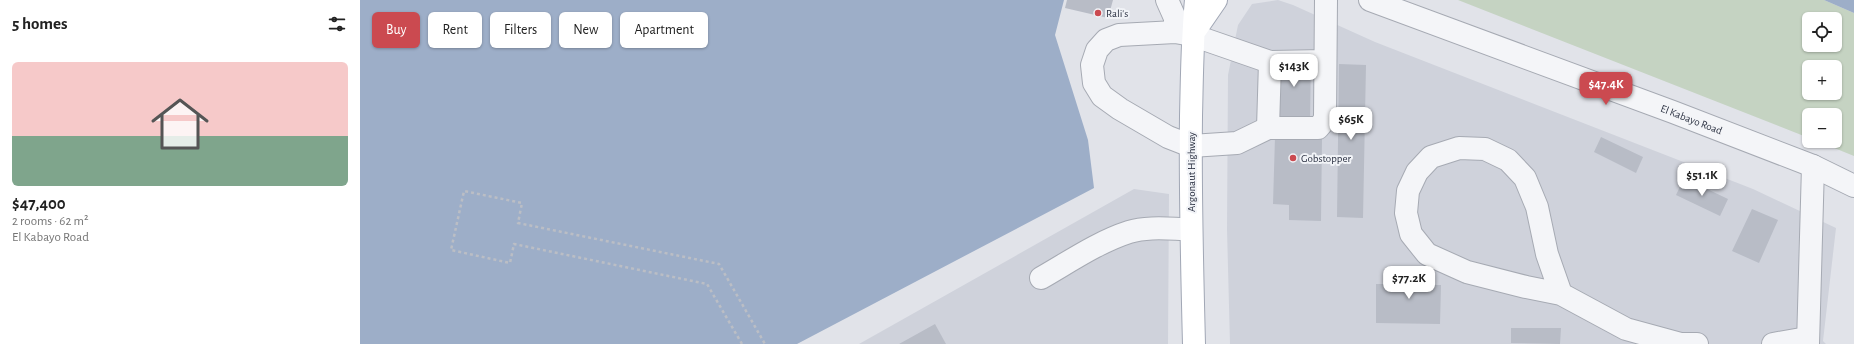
<!DOCTYPE html>
<meta charset="utf-8">
<style>
body{margin:0;font-family:"Alegreya Sans",sans-serif;background:#f2f2f2;color:#222;height:100vh;display:flex;flex-direction:column;font-size:15px;white-space:nowrap}
*{box-sizing:border-box;margin:0}
p{font-size:13px;color:#767676}
.icon{flex:none;width:22px;height:22px;fill:none;stroke:currentColor;stroke-width:2;stroke-linecap:round;stroke-linejoin:round}
.map{position:relative;flex:1;overflow:hidden}
.drawer{display:flex;flex-direction:column;background:#fff;width:360px}
.drawer>*{flex:none}
.top-card{position:absolute;left:12px;top:12px;width:380px;height:36px;display:flex;gap:8px}
.buttons{position:absolute;left:1442px;top:12px;display:grid;gap:8px}
.buttons a{display:grid;place-items:center;width:40px;height:40px;border-radius:6px;background:#fff;box-shadow:0 1px 3px #0004;font-size:20px}
.price{position:absolute;translate:-50% -34px;padding:0 9px;border-radius:8px;background:#fff;color:#222;font-size:13px;line-height:26px;filter:drop-shadow(0 1px 2px #0008)}
.price::after{content:'';position:absolute;left:50%;top:24px;width:12px;height:9px;margin-left:-6px;background:inherit;clip-path:polygon(0 0,100% 0,50% 100%)}
.price.selected{background:#cb4a50;color:#fff}
ul{padding:0;list-style:none}
li{display:grid;align-content:center;gap:8px;height:212px;padding:0 12px}
li+li{border-top:1px solid #e0e0e0}
li span{display:grid;place-items:center;height:124px;border-radius:6px;color:#555}
li>.icon{margin-inline-start:auto}
span .icon{width:72px;height:72px;fill:#fffc;stroke-width:1}
li b{font-size:17px}
h2{display:flex;justify-content:space-between;align-items:center;height:48px;padding:0 12px;font-size:17px}
.pill{padding:0 14px;border-radius:6px;background:#fff;box-shadow:0 1px 3px #0004;font-size:14px;line-height:36px}
.pill.selected{background:#cb4a50;color:#fff}
main{display:flex;flex:1;min-height:0}
.map>svg:first-child{display:block}
.built{fill:#cfd2db}
.green{fill:#c5d3c2;fill-rule:evenodd}
.water{fill:#9daec8}
.building{fill:#b8bcc6}
.lines{fill:none;stroke-linecap:round;stroke-linejoin:round}
.minor-casing{stroke:#a6aab3;stroke-width:24}
.major-casing{stroke:#a1a7b5;stroke-width:24}
.path{stroke:#bbbec5;stroke-width:2.5;stroke-dasharray:3 3;stroke-linecap:butt}
.minor{stroke:#f4f5f8;stroke-width:22}
.major{stroke:#fff;stroke-width:22}
.poi-dot{fill:#cb4a50;stroke:#f1f3f7;stroke-width:1.5}
.labels{text-anchor:middle;dominant-baseline:central;stroke-width:4;stroke-linejoin:round;paint-order:stroke}
.poi-label{font-size:11px;fill:#2a3041;stroke:#f1f3f7;text-anchor:start}
.street-label{font-size:11px;fill:#2a3041;stroke:#f1f3f7}
</style>
<main>
<section class="drawer">
<h2>5 homes<svg class="icon" aria-label="filters" viewBox="0 0 24 24"><path d="M4 7h16M4 17h16"/><circle cx="9" cy="7" r="2"/><circle cx="15" cy="17" r="2"/></svg></h2>
<ul>
<li><span style="background:linear-gradient(#f6c9c9 60%,#7fa58c 0)"><svg class="icon" aria-label="home" viewBox="0 0 24 24"><path d="M3 11l9-7 9 7M6 9v11h12V9"/></svg></span><div><b>$47,400</b><p>2 rooms · 62 m²</p><p>El Kabayo Road</p></div></li>
</ul>
</section>
<div class="map">
<svg width="1494" height="344" viewBox="0 0 1494 344">
<rect width="100%" height="100%" fill="#e1e3e9"/>
<path class="built" d="M918 0 933 5 1015 42 1393 189 1476 228 1463 341 1466 344H870L867 229 868 75 878 25 892 4Z
M774 189 809 194 808 344H499Z"/>
<path class="green" d="M1098 0H1464L1494 13V156L1457 141H1475V115H1449V138ZM1449 19H1475V45H1449ZM1449 67H1475V93H1449Z"/>
<path class="water" d="M0 0H704L695 35 728 140 734 188 437 344H0Z
M1464 0H1494V13Z"/>
<path class="building" d="M707 0H753L748 18 705 8Z
M917 53H951L950 123 917 122Z
M979 64 1006 65 1003 218 977 217Z
M915 137 962 138 961 221 929 220V205L913 204Z
M1241 137 1283 157 1276 173 1234 152Z
M1324 178 1368 199 1360 216 1316 195Z
M1392 209 1418 220 1399 263 1372 251Z
M1033 272H1068L1067 285H1081L1080 324 1016 323V284H1033Z
M575 324 586 344H539Z
M1151 328H1201L1200 344 1151 343Z"/>
<g class="lines">
<g class="minor-casing">
<g id="minor">
<path d="M807 0 815 18V32"/>
<path id="s1" d="M1010 0 1313 112 1453 166 1494 186"/>
<path d="M965 61 910 62 832 35 815 32 759 35 746 40 737 50 732 65 734 83 742 96 760 109 808 137 831 146 877 143 908 128H958L964 121 965 116 966 0"/>
<path d="M908 128 910 62"/>
<path d="M681 278C709 262 738 242 769 232 788 226 811 229 830 229"/>
<path d="M1201 294 1187 254 1177 207 1165 178 1148 160 1125 149 1099 148 1071 157 1057 172 1048 191 1046 213 1051 234 1067 254 1107 272 1166 287 1201 294 1266 329 1321 344H1337"/>
<path d="M1413 344 1447 338"/>
<path d="M1448 344 1453 166"/>
</g>
</g>
<g class="major-casing">
<path id="major" d="M834 32 856 0
M834 344C832 268 830 192 831 116 832 77 832 39 836 0"/>
</g>
<path class="path" d="M382 344 347 284 154 244 150 263 91 250 104 191 162 203 158 223 359 264 405 344"/>
<use href="#minor" class="minor"/>
<use href="#major" class="major"/>
</g>
<g class="poi-dot">
<circle cx="738" cy="13" r="4"/>
<circle cx="933" cy="158" r="4"/>
</g>
<g class="labels">
<g class="poi-label">
<text x="746" y="13">Rali's</text>
<text x="941" y="158">Gobstopper</text>
</g>
<g class="street-label">
<text stroke="none"><textPath href="#s1" startOffset="343">El Kabayo Road</textPath></text>
<text transform="translate(831 172) rotate(-90)">Argonaut Highway</text>
</g>
</g>
</svg>
<div class="buttons">
<a><svg class="icon" aria-label="locate" viewBox="0 0 24 24"><circle cx="12" cy="12" r="6"/><path d="M12 2v4M12 18v4M2 12h4M18 12h4"/></svg></a>
<a>+</a>
<a>−</a>
</div>
<b class="price" style="left:934px;top:88px">$143K</b>
<b class="price selected" style="left:1246px;top:106px">$47.4K</b>
<b class="price" style="left:991px;top:141px">$65K</b>
<b class="price" style="left:1342px;top:197px">$51.1K</b>
<b class="price" style="left:1049px;top:300px">$77.2K</b>
<div class="top-card">
<a class="pill selected">Buy</a>
<a class="pill">Rent</a>
<a class="pill">Filters</a>
<a class="pill">New</a>
<a class="pill">Apartment</a>
</div>
</div>
</main>
